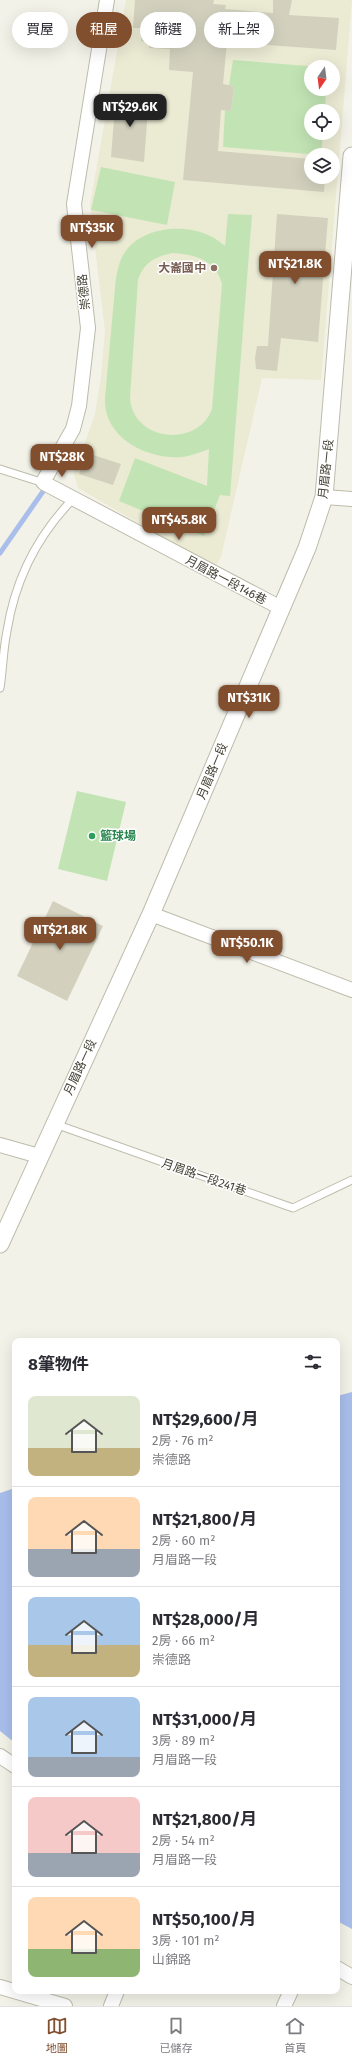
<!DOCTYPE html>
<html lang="zh-TW">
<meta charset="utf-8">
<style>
body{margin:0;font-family:"Fira Sans","Noto Sans TC",sans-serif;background:#f7f7f7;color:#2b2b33;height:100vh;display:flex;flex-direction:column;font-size:15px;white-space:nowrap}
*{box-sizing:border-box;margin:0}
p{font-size:13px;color:#7c7c81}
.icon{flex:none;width:22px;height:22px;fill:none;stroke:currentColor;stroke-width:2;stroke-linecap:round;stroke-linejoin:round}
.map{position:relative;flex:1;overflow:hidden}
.sheet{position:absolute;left:12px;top:1338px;width:328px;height:656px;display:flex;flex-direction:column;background:#fff;border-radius:8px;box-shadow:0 4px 16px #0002}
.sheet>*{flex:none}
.hud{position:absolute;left:12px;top:12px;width:328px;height:36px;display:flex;gap:8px}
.needle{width:26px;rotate:194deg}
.tools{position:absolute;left:304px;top:60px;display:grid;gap:8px}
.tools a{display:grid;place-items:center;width:36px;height:36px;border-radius:50%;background:#fff;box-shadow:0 4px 16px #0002;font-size:20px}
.price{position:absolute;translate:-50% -34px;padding:0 9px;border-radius:8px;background:#814e2e;color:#fff;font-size:13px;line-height:26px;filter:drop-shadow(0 1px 2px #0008)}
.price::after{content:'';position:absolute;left:50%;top:24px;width:12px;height:9px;margin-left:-6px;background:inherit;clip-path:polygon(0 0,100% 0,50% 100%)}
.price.on{background:#222;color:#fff}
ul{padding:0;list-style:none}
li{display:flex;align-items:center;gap:12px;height:100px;padding:0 16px}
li+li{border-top:1px solid #e1e1e2}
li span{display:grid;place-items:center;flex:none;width:112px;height:80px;border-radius:8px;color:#555}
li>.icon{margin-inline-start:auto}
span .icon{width:48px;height:48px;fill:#fffc;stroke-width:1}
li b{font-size:17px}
h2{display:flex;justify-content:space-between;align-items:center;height:48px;padding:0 16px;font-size:17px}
.chip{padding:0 14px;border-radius:18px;background:#fff;box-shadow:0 4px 16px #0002;font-size:14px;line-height:36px}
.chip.on{background:#814e2e;color:#fff}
.tab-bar{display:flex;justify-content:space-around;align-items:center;height:56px;border-top:1px solid #e1e1e2;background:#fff;font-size:11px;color:#7c7c81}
.tab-bar a{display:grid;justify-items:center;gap:2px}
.tab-bar .on{color:#814e2e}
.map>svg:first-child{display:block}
.education{fill:#ebead3;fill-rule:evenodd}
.green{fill:#c2e4b4;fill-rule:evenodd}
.water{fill:#a9beeb}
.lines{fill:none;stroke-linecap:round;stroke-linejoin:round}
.stream{stroke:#a9beeb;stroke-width:5}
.building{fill:#d3d1be}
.service-casing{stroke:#bdbcab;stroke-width:9}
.minor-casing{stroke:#bdbcab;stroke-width:16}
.tertiary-casing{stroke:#bdbcab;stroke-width:19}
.service{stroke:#fff;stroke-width:7}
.minor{stroke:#fff;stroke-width:14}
.tertiary{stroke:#fff;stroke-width:17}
.education-dot{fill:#8d6e63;stroke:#fff;stroke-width:1.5}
.leisure-dot{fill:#2e9e5b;stroke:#fff;stroke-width:1.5}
.labels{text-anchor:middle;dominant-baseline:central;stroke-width:3;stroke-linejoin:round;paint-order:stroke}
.education-label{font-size:12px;font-weight:bold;fill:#785e54;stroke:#fff;text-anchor:end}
.street-label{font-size:12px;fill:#464437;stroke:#fff}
.leisure-label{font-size:12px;font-weight:bold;fill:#27864d;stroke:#fff;text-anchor:start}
</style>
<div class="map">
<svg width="352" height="2006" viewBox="0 0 352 2006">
<rect width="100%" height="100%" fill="#f3f2e8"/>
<path class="education" d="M126 0H352L321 380 262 378 221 557 215 567 78 488 74 474 95 414 101 377 105 331 90 205ZM311 67H333V89H311ZM311 111H333V133H311ZM311 155H333V177H311Z"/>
<path class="green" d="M233 60 320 67H311V89H326L325 111H311V133H323L321 155 223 147 225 110 231 111 234 86 229 85Z
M101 167 175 182 167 225 91 210Z
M228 214 252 215 230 496 220 495 204 536 119 501 135 458 207 486 209 449C201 452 191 456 182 457 147 460 103 438 105 398L115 288C116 277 118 262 125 252 142 227 184 223 210 236 215 238 220 242 225 246ZM172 253C194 254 216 260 222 284L212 409C198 448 133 442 130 398L138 280C144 262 155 257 172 253Z
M77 791 126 802 107 881 58 869Z"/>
<path class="water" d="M352 1392V1929L337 1921V1396Z
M15 1488V1743L0 1731V1493Z"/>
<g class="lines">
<path class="stream" d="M0 553 44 490"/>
</g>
<path class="building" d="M135 0H214L213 4 226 5 225 9 273 13V0H292L289 15 339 18 336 50 227 42 223 84 234 86 231 111 221 110 218 151 311 159V177H325L324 192 183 180 193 72 169 70 170 49 149 48 150 42 141 41 143 28H133Z
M116 94 149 97 144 162 111 157Z
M277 214 328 218 318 342 281 338 277 371 256 369 255 358 257 346H268Z
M87 453 121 464 113 485 79 474Z
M53 901 103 926 67 1001 17 976Z"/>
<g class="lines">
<g class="service-casing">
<path id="service" d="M0 469 44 483
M0 688C3 669 3 650 7 631 15 580 37 536 73 499
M55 1124 293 1208 352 1180"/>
</g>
<g class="minor-casing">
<path id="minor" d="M43 482 73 429 79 406 88 328 74 204 107 0
M44 483 281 608
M324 497 352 499
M151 914 352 990
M0 1145 39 1156
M0 1756 15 1766
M337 1968 352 1977
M0 1987 65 2006
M111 2006 117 1991
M284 2006 291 1991"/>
</g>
<g class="tertiary-casing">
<path id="tertiary" d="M0 1244 151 914 307 548 324 497 352 156"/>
</g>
<use href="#service" class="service"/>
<use href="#minor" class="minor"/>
<use href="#tertiary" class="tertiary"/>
</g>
<circle class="education-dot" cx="214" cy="268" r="4"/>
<circle class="leisure-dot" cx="92" cy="836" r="4"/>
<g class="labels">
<g class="education-label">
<text x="206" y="268">大崙國中</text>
</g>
<g class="street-label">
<text transform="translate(84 292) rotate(-96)">崇德路</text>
<text transform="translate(326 469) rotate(-84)">月眉路一段</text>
<text transform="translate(226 580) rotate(28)">月眉路一段146巷</text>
<text transform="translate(212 771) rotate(-67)">月眉路一段</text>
<text transform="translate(80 1067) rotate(-65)">月眉路一段</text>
<text transform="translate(204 1177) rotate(19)">月眉路一段241巷</text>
</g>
<g class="leisure-label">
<text x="100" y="836">籃球場</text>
</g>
</g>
</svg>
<div class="tools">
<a><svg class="needle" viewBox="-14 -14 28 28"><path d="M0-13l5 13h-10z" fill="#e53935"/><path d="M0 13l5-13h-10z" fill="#7c7c81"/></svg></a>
<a><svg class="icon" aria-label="locate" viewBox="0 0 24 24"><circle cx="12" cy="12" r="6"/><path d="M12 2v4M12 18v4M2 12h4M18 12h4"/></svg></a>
<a><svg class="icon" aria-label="layers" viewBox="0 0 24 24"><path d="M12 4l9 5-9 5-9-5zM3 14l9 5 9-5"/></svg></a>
</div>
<b class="price on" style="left:130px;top:128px">NT$29.6K</b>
<b class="price" style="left:92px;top:249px">NT$35K</b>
<b class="price" style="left:295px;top:285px">NT$21.8K</b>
<b class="price" style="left:62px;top:478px">NT$28K</b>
<b class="price" style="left:179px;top:541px">NT$45.8K</b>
<b class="price" style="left:249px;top:719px">NT$31K</b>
<b class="price" style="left:60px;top:951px">NT$21.8K</b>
<b class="price" style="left:247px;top:964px">NT$50.1K</b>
<div class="hud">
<a class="chip">買屋</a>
<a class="chip on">租屋</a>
<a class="chip">篩選</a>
<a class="chip">新上架</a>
</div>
<section class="sheet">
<h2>8筆物件<svg class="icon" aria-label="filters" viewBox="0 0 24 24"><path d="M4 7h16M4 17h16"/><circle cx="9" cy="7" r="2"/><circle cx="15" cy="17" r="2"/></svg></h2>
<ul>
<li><span style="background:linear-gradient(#dfe7d0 65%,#c2b280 0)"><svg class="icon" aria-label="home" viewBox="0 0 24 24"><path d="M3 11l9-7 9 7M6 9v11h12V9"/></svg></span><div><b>NT$29,600/月</b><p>2房 · 76 m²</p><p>崇德路</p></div></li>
<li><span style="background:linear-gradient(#ffd9b3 65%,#9aa5b1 0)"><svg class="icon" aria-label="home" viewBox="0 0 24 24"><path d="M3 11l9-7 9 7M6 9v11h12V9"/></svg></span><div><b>NT$21,800/月</b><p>2房 · 60 m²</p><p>月眉路一段</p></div></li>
<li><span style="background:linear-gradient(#a9c7e8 60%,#c2b280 0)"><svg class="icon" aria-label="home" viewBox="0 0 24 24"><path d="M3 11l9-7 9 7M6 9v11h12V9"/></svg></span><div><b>NT$28,000/月</b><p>2房 · 66 m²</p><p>崇德路</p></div></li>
<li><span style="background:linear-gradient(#a9c7e8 75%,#9aa5b1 0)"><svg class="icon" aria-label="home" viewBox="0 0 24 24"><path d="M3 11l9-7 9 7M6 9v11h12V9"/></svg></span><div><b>NT$31,000/月</b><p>3房 · 89 m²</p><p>月眉路一段</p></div></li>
<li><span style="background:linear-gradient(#f6c9c9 70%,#9aa5b1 0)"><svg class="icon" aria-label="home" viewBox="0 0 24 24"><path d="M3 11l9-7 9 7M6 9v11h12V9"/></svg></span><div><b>NT$21,800/月</b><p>2房 · 54 m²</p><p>月眉路一段</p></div></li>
<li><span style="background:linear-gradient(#ffd9b3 65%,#8fb573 0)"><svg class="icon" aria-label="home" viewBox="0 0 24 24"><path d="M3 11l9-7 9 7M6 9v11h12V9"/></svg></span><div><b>NT$50,100/月</b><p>3房 · 101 m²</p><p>山錦路</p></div></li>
</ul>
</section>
</div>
<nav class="tab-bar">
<a class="on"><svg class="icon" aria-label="map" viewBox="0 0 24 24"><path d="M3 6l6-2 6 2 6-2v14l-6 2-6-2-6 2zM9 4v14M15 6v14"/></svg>地圖</a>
<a><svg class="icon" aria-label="saved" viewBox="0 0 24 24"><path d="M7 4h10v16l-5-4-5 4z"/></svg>已儲存</a>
<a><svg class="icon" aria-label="home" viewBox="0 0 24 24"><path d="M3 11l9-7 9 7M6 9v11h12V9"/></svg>首頁</a>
</nav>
